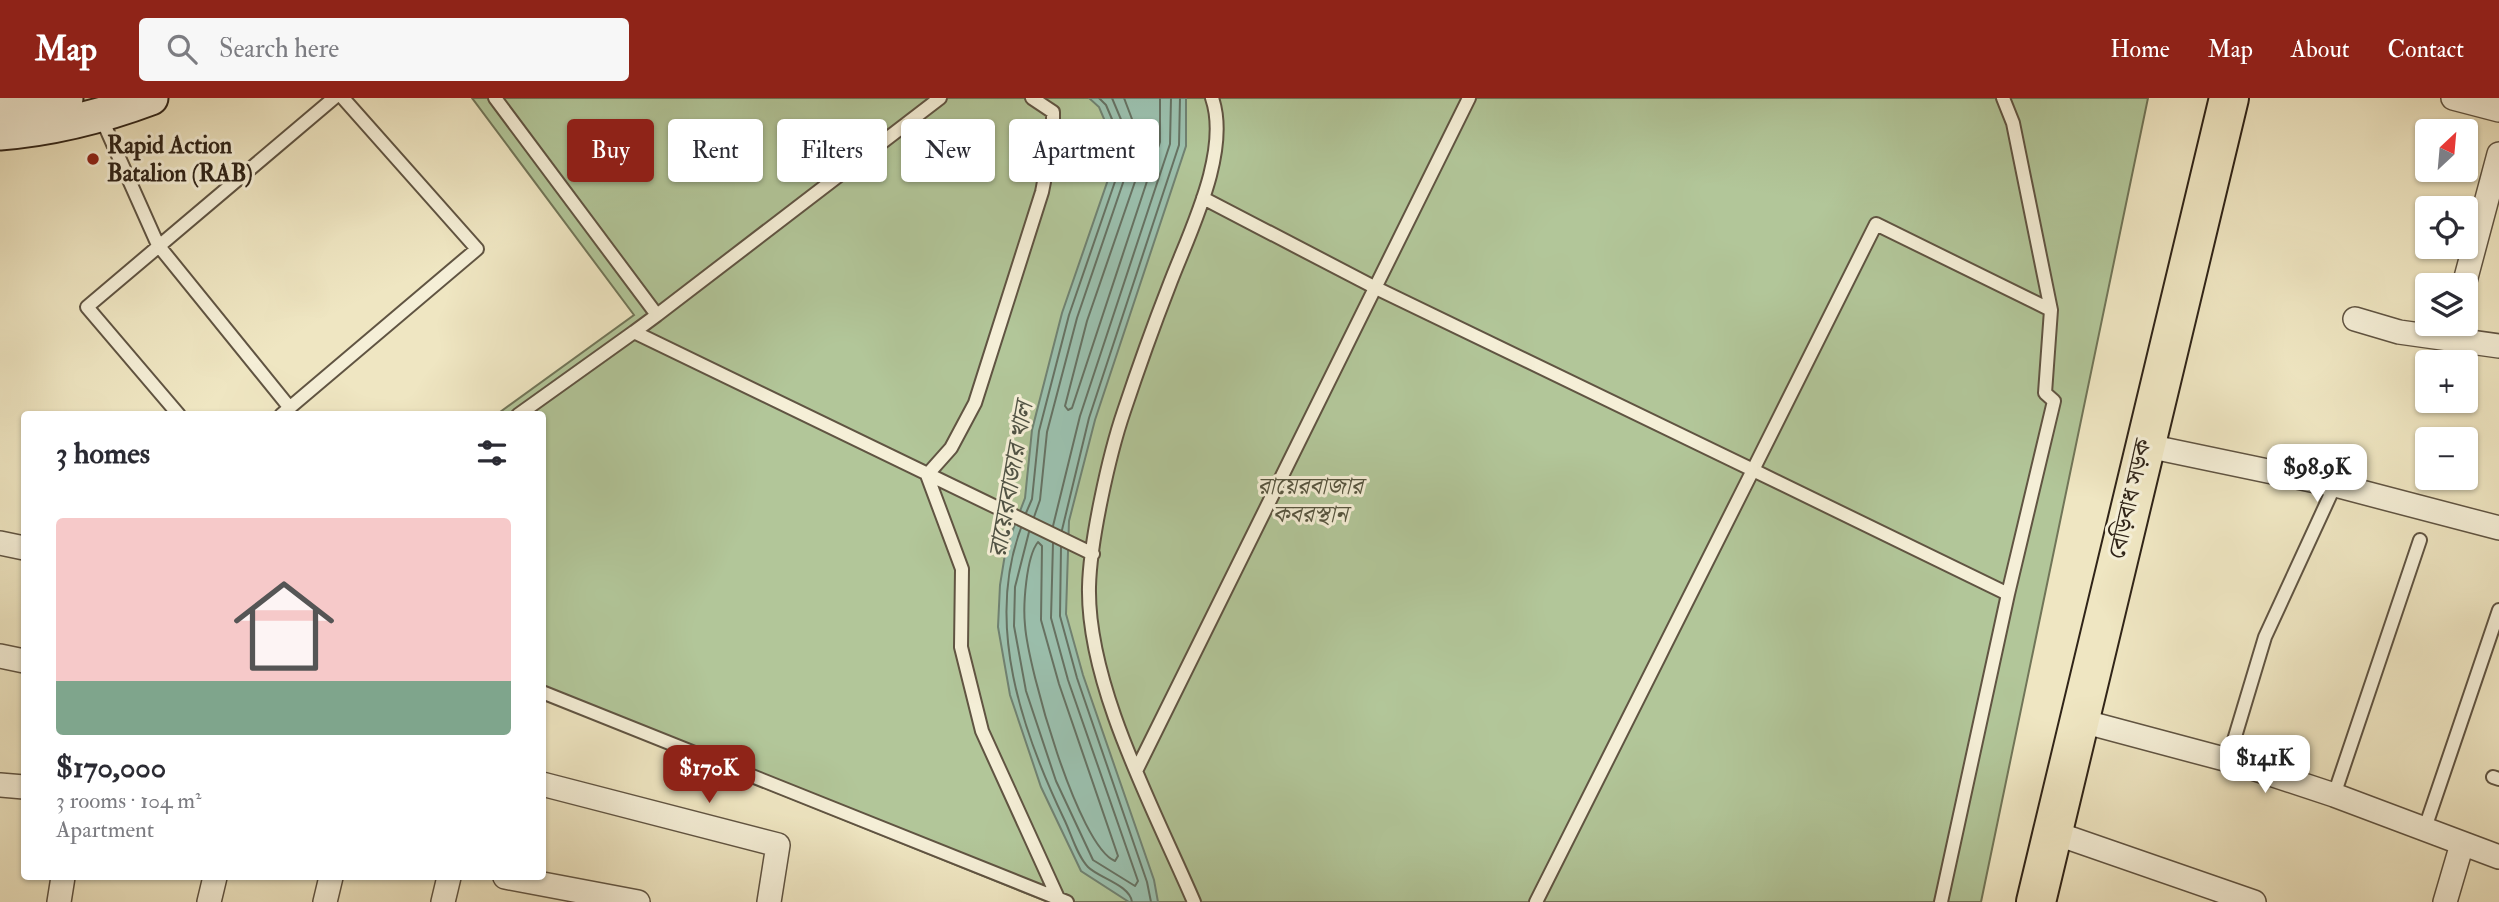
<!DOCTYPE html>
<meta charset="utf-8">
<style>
body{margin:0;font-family:"IM FELL Double Pica","Noto Serif Bengali",serif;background:#f7f7f7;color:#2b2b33;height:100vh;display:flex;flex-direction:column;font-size:26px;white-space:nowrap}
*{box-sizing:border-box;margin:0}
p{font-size:23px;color:#7c7c81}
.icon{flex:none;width:38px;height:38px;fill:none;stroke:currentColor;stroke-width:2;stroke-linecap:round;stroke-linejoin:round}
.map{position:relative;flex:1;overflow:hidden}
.details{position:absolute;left:21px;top:313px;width:525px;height:469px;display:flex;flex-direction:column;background:#fff;border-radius:7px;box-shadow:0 2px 5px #0004}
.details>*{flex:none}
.top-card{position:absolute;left:567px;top:21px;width:665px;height:63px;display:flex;gap:14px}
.needle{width:46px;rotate:26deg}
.controls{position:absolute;left:2415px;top:21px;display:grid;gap:14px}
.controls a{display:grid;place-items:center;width:63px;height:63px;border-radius:7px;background:#fff;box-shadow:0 2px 5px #0004;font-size:35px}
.price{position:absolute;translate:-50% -60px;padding:0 16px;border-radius:14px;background:#fff;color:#222;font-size:23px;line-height:46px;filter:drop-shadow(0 2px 4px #0008)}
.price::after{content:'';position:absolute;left:50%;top:42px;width:21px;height:16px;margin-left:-10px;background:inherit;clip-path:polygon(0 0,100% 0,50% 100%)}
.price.active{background:#8f2418;color:#fff}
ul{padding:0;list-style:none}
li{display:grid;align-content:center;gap:14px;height:371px;padding:0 35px}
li+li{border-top:2px solid #e1e1e2}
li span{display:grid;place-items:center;height:217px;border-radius:7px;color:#555}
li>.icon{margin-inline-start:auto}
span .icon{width:126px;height:126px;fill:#fffc;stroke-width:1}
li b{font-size:30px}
h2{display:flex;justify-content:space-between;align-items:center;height:84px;padding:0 35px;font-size:30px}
.tag{padding:0 24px;border-radius:7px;background:#fff;box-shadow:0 2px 5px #0004;font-size:24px;line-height:63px}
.tag.active{background:#8f2418;color:#fff}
header{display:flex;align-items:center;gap:42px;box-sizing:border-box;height:98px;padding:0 35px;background:#8f2418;color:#fff}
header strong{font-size:33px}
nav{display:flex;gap:38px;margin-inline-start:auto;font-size:24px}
.search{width:490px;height:63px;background:#f7f7f7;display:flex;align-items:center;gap:18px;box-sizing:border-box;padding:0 24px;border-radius:7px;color:#7c7c81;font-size:26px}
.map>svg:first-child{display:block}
.green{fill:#b2c699;stroke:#717558;stroke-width:2}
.water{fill:#9bc0ae;stroke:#708272;stroke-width:2}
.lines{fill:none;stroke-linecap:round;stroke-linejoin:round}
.shore{stroke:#667263;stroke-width:2}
.service-casing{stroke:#605442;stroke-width:16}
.minor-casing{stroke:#605442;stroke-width:26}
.secondary-casing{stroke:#302418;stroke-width:37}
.trunk-casing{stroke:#302418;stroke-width:42}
.service{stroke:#f5efd7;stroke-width:12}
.minor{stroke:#f5efd7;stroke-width:23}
.secondary{stroke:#f5efd7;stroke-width:33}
.trunk{stroke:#efe6c2;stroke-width:38}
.poi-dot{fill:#8f2418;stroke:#f5efd7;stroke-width:2.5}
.labels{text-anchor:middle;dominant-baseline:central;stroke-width:6;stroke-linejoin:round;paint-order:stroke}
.poi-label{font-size:24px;font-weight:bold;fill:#302418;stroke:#f5efd7;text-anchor:start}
.park-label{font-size:24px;font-style:italic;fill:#57553f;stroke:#f5efd7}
.street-label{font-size:24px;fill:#302418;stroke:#f5efd7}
.water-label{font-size:26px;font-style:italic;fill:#505345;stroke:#f5efd7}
</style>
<header>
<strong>Map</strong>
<div class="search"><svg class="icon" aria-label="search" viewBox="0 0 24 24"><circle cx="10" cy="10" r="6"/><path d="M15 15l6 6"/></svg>Search here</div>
<nav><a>Home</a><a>Map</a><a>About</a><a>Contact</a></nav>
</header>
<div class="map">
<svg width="2499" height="804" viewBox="0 0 2499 804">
<rect width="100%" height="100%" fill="#efe6c2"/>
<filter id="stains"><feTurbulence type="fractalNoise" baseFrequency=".00286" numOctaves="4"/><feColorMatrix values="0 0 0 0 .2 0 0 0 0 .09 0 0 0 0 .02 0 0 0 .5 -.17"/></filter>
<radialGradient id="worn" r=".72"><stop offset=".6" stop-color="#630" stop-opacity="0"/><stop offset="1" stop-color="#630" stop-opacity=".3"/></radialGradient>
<path class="green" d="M472 0H2148L1981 804H1048L543 601 542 317H496L634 217Z"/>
<path class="water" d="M1089 0H1186V48L1095 322 1069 423 1066 516 1083 577 1154 782 1158 804H1129L1081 773 1041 689 1010 597 998 529 1000 487 1006 450 1025 400 1032 332 1062 215 1112 70 1110 35 1099 9Z"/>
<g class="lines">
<path class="shore" d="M1124 0 1135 29 1138 75 1087 223 1065 308 1068 312 1072 310 1160 44V0
M1026 415 1032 401 1039 333 1069 217 1119 72 1117 33 1106 7 1099 0
M1034 419 1040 402 1047 334 1077 220 1127 73 1125 31 1112 0
M1053 428 1080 318 1170 46 1171 0
M1021 430C985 526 1022 633 1064 721 1071 735 1077 758 1088 769 1099 780 1130 787 1132 804
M1062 432 1089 320 1179 47 1180 0
M1029 434 1015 489 1014 528 1026 593 1056 683 1093 762 1135 788 1138 783 1068 582 1051 520 1053 445
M1038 444 1042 448 1041 522 1059 586 1118 758 1115 763C1078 748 1028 570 1025 527 1023 508 1026 459 1038 444Z
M1061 449 1060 518 1077 580 1147 784 1151 804"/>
<g class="service-casing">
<path id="service" d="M495 0 657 217 940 0
M1032 0 1053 14V38L1042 94 975 305 951 350 927 377 962 471 961 549 982 633 1058 800
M100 17 158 147 290 310
M1203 100 1376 190 1753 372 1876 126 2051 212 2013 25 2003 0
M657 217 634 234 1093 456
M179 317 87 209 334 0
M281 317 477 151 343 0
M518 317 634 234
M2008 496 2054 303 2045 295 2051 212
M542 594 1067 804
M2228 662 2265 539 2335 387
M1137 671 1469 0
M2493 679 2499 681
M2334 697 2420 442
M2425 730 2499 512
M1194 804C1155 713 1087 588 1089 489 1090 443 1109 357 1124 313 1138 271 1153 229 1169 188 1188 137 1231 55 1212 0
M1536 804 1753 372 2008 496 1941 804"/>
</g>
<g class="minor-casing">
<path id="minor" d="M2453 0 2499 12
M2464 187 2499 56
M2355 221 2399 234 2499 248
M2143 347 2335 387 2499 430
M0 445 24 450
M0 558 24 563
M2078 622 2228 662 2334 697 2499 759
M542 686 778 747 769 804
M0 687 24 689
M2052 734 2254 804
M505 779 638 804
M59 804 63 779
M209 804 215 779
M325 804 331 779
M443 804 449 779
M2445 804 2462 746"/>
</g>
<g class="secondary-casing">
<path id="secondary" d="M0 12 66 0
M0 35C51 31 103 18 151 0"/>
</g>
<g class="trunk-casing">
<path id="trunk" d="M2036 804 2229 0"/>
</g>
<use href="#service" class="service"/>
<use href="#minor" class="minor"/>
<use href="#secondary" class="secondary"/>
<use href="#trunk" class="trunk"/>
</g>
<circle class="poi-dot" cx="93" cy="61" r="7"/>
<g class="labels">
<g class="poi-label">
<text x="107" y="47">Rapid Action<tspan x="107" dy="28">Batalion (RAB)</tspan></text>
</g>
<g class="park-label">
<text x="1310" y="388">রায়েরবাজার<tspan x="1310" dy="28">কবরস্থান</tspan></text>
</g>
<g class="street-label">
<text transform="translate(2130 401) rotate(-77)">বেড়িবাধ সড়ক</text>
</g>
<g class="water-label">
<text transform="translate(1011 382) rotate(-80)">রায়েরবাজার খাল</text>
</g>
</g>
<rect width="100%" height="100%" filter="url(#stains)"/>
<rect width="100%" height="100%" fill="url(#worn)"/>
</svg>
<div class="controls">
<a><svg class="needle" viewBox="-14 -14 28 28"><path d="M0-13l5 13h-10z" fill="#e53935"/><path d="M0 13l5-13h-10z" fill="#7c7c81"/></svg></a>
<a><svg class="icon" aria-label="locate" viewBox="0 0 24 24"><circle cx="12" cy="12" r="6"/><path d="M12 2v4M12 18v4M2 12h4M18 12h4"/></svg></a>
<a><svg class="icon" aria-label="layers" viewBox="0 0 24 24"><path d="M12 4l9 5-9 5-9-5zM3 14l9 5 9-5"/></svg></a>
<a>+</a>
<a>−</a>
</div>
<b class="price" style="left:2317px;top:406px">$98.9K</b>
<b class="price" style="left:2265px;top:697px">$141K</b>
<b class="price active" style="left:709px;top:707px">$170K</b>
<div class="top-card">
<a class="tag active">Buy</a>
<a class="tag">Rent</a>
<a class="tag">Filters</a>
<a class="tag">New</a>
<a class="tag">Apartment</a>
</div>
<section class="details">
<h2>3 homes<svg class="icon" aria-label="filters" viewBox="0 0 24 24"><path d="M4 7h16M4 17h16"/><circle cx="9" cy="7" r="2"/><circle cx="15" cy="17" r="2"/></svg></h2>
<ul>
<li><span style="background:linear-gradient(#f6c9c9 75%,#7fa58c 0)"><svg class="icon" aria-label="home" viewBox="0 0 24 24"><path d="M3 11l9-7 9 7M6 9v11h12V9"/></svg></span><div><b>$170,000</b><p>3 rooms · 104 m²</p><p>Apartment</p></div></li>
</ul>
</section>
</div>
